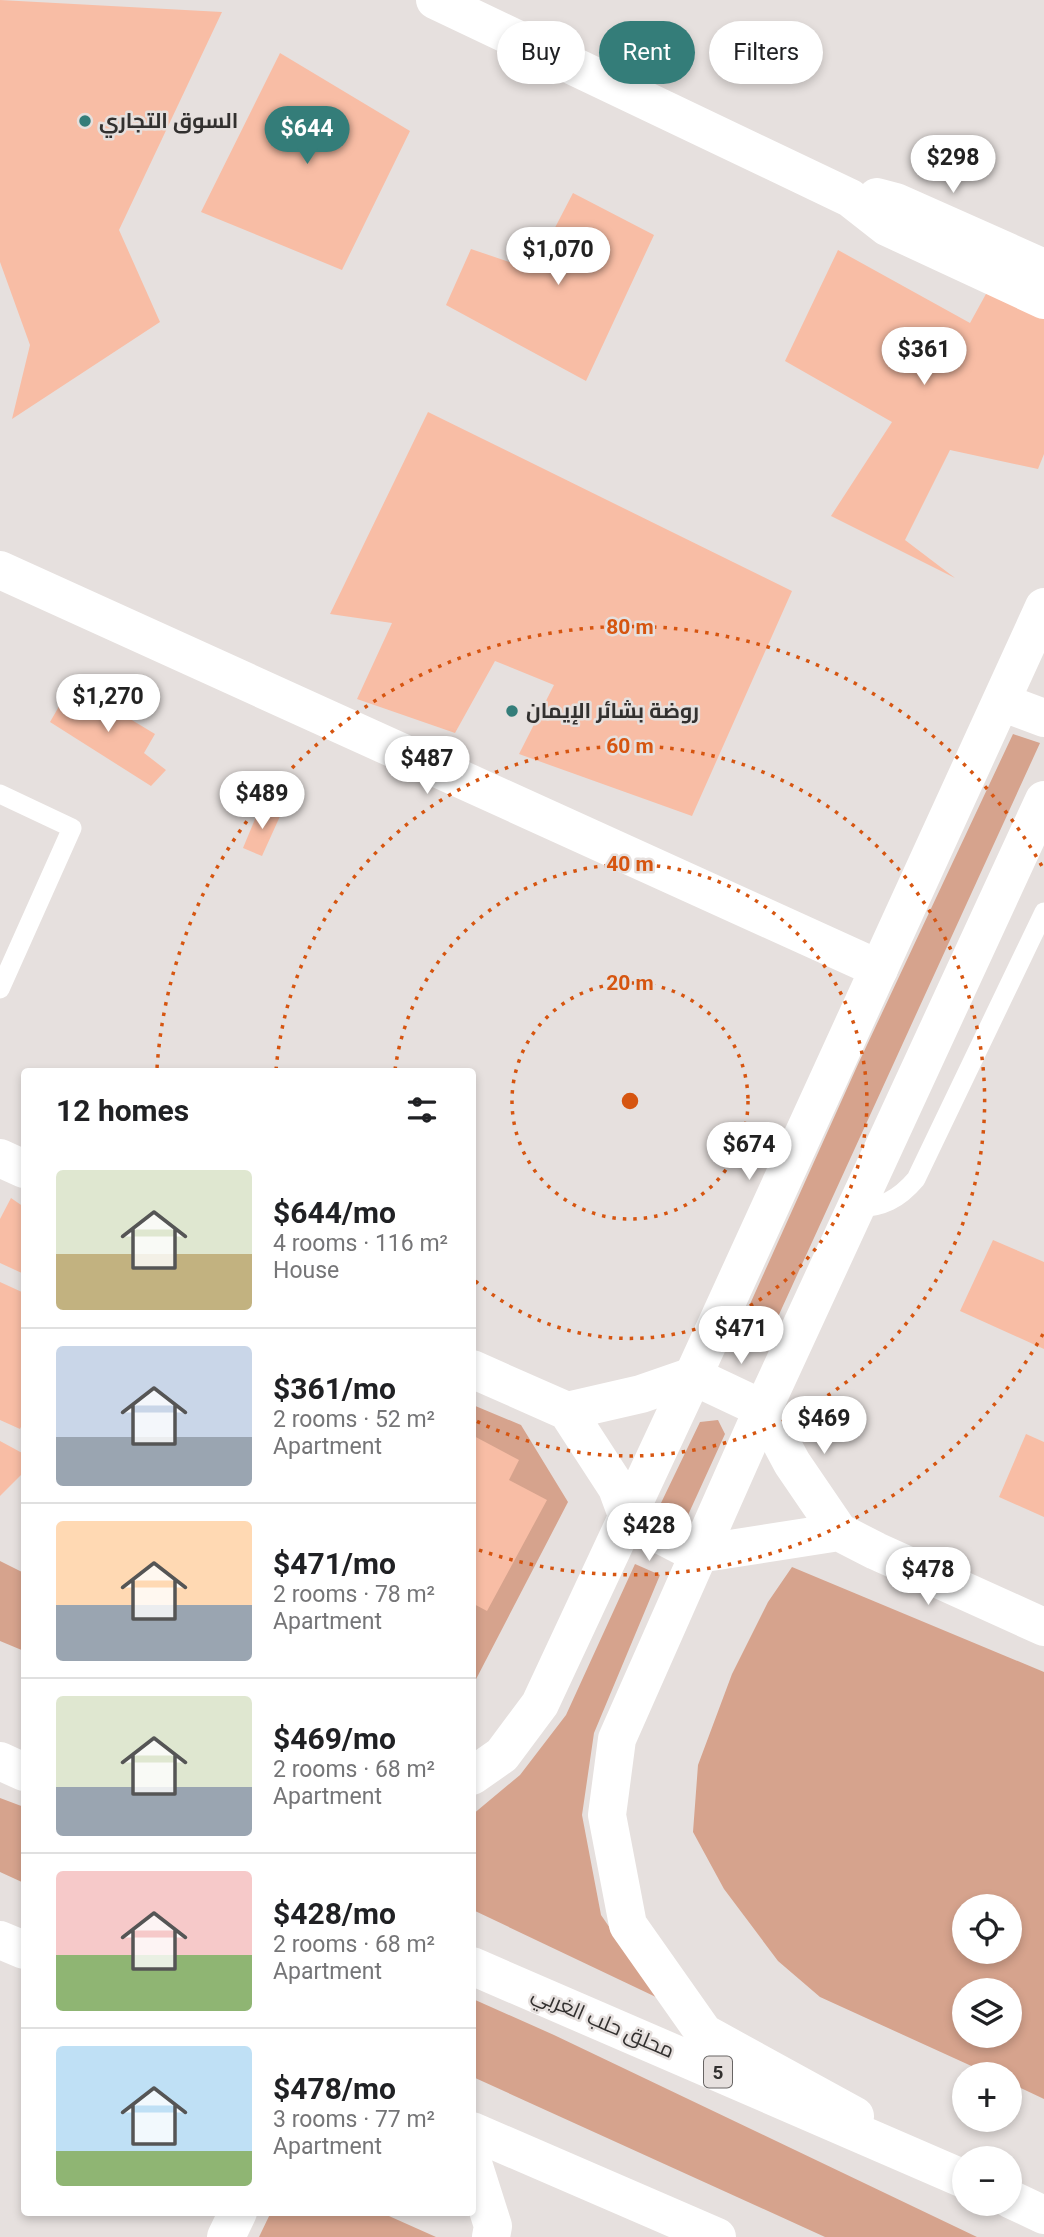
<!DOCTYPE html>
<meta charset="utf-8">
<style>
body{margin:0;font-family:Roboto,Cairo,sans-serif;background:#f2f2f2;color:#202124;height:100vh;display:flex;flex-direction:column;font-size:26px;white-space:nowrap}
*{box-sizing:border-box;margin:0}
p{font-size:23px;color:#757577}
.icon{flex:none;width:38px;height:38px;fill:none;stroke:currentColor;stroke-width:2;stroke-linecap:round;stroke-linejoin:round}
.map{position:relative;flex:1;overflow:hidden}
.details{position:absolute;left:21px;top:1068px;width:455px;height:1148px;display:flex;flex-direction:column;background:#fff;border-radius:7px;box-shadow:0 4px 10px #0003}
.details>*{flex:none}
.top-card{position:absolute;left:497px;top:21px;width:441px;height:63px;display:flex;gap:14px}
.controls{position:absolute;left:952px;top:1894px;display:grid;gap:14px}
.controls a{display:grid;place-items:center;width:70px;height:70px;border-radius:50%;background:#fff;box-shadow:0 4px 10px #0003;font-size:35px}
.price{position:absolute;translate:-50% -60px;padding:0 16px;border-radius:24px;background:#fff;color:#222;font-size:23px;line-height:46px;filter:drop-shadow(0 2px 4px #0008)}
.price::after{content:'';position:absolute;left:50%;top:42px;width:21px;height:16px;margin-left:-10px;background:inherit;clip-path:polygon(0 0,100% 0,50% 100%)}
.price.selected{background:#347d79;color:#fff}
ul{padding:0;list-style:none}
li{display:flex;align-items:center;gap:21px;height:175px;padding:0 35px}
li+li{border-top:2px solid #e0e0e0}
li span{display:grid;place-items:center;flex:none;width:196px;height:140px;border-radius:7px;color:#555}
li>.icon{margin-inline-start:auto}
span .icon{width:84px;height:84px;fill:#fffc;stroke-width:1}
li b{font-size:30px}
h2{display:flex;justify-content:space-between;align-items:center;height:84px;padding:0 35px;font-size:30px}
.tag{padding:0 24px;border-radius:32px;background:#fff;box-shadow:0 4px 10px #0003;font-size:24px;line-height:63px}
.tag.selected{background:#347d79;color:#fff}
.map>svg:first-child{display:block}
.green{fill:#d6a38d;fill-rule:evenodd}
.building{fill:#f8bda5}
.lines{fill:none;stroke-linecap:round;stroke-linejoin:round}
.lane{stroke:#fff;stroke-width:19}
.street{stroke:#fff;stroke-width:38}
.secondary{stroke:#fff;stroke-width:38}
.primary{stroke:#fff;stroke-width:38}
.highway{stroke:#fff;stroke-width:38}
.ring{fill:none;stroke:#d65510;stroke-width:3.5;stroke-dasharray:3.5 7}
.poi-dot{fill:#347d79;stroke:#e6e0de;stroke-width:2.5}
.labels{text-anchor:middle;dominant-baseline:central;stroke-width:5;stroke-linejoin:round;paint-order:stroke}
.shield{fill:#e6e0de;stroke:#686564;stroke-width:2}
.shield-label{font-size:19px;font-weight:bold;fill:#32302f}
.poi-label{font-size:21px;font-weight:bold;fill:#32302f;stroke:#e6e0de;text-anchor:start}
.street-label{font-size:21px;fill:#32302f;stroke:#e6e0de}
.centre{fill:#d65510;stroke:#e6e0de;stroke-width:3.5}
.ring-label{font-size:21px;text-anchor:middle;font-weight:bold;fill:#d65510;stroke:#e6e0de;stroke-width:5;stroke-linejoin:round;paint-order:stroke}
</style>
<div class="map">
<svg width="1044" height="2237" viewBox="0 0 1044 2237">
<rect width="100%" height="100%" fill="#e6e0de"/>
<path class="green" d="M1013 734 1040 743 766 1343 743 1353 737 1333 859 1062Z
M473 1405 521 1425 568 1502 473 1685Z
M718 1420 725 1434 688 1515 672 1516 661 1503 700 1422Z
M0 1561 24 1573V1651L0 1641Z
M635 1564 660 1575 594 1733 582 1815 601 1915 658 1998 473 1910 472 1815 520 1775 566 1715Z
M792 1567 1044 1672V2099L1010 2083V2074H989L820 1997 778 1961 724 1889 693 1832 698 1765 732 1674 768 1602ZM964 1906H1010V1951H964ZM964 1990H1010V2035H964Z
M0 1798 24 1807V1883L0 1872Z
M473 1999 554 2035 977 2237H825L473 2077Z
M271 2212H380L436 2237H259Z"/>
<path class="building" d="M0 0 222 12 119 230 160 322 12 419 30 345 0 262Z
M280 53 410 131 342 270 201 212Z
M573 193 654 235 586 381 446 305 471 249 533 270Z
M838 250 970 323 992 283 1044 311V454L1038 469 950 450 905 540 955 578 831 516 892 422 785 361Z
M428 412 792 591 692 816 519 754 554 685 495 661 455 733 357 699 392 623 330 614Z
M72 684 155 734 144 753 166 770 151 786 50 722Z
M260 807 281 814 262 856 243 848Z
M11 1198 24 1207V1274L0 1263V1219Z
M993 1240 1044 1262V1349L960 1311Z
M0 1282 24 1293V1420L20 1429 0 1420Z
M1026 1434 1044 1442V1517L999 1497Z
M472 1435 519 1460 509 1480 547 1500 487 1611 472 1603Z
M0 1441 24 1454V1472L0 1496Z"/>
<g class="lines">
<path class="lane" d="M0 794 72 828 0 989
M856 1208C882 1208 899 1199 916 1179L1044 912"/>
<path class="street" d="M435 0 850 198 887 227 1044 300
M877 197 896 202 1044 268
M0 570 879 969
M0 1158 24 1169
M472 1369 567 1411 617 1488 628 1518 698 1554 839 1532
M567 1411 641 1394 693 1376 763 1409 792 1463 839 1532 876 1551 1044 1627
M226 2237 238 2212"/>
<path class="secondary" d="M1001 702 1044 718
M472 1776 502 1755 540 1704 693 1376 1044 607
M855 2116 704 2033 628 1925 607 1815 617 1739 763 1409 1044 800"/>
<path class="primary" d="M472 2160 493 2226 491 2237"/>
<path class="highway" d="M0 1761 24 1772
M0 1940 24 1950
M472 1966 964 2179
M472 2131 717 2237
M1010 2199 1044 2215"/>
</g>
<g class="ring">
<circle cx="630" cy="1101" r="118"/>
<path d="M395 1070A237 237 0 1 1 473 1279"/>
<path d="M276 1070A355 355 0 1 1 474 1420"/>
<path d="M1043 1334A474 474 0 0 1 476 1549M157 1068A474 474 0 0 1 1043 868"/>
</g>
<g class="poi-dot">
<circle cx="85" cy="121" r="7"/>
<circle cx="512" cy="711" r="7"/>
</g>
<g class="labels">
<rect class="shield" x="704" y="2056.5" width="28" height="31" rx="5"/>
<g class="shield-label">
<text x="718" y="2072">5</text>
</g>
<g class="poi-label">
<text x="99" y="121">السوق التجاري</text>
<text x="526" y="711">روضة بشائر الإيمان</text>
</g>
<g class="street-label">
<text transform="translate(603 2022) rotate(23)">محلق حلب الغربي</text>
</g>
</g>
<circle cx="630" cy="1101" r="10" class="centre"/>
<g class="ring-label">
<text x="630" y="634">80 m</text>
<text x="630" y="753">60 m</text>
<text x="630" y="871">40 m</text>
<text x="630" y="990">20 m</text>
</g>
</svg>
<div class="controls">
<a><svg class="icon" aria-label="locate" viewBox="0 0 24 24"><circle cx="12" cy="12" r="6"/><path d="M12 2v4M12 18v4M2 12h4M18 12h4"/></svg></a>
<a><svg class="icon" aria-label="layers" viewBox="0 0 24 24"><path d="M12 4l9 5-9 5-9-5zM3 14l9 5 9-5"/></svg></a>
<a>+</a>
<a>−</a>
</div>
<b class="price selected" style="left:307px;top:166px">$644</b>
<b class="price" style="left:953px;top:195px">$298</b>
<b class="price" style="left:558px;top:287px">$1,070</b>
<b class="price" style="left:924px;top:387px">$361</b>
<b class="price" style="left:108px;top:734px">$1,270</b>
<b class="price" style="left:427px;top:796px">$487</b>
<b class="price" style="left:262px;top:831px">$489</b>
<b class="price" style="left:749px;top:1182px">$674</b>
<b class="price" style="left:741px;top:1366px">$471</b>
<b class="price" style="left:824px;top:1456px">$469</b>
<b class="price" style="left:649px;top:1563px">$428</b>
<b class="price" style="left:928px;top:1607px">$478</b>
<div class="top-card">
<a class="tag">Buy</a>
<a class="tag selected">Rent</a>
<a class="tag">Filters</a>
</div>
<section class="details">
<h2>12 homes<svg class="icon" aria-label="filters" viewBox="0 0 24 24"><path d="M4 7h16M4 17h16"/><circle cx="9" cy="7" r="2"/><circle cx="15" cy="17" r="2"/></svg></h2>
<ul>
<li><span style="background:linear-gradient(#dfe7d0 60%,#c2b280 0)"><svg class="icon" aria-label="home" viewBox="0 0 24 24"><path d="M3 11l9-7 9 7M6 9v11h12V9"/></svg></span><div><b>$644/mo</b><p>4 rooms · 116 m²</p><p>House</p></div></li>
<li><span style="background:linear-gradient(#c9d6e8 65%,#9aa5b1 0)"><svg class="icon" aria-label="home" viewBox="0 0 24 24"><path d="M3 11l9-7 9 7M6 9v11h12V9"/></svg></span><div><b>$361/mo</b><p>2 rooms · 52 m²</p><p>Apartment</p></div></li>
<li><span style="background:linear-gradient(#ffd9b3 60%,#9aa5b1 0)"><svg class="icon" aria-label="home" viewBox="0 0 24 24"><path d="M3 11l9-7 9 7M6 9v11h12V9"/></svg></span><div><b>$471/mo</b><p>2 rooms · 78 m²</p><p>Apartment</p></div></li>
<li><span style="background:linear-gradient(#dfe7d0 65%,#9aa5b1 0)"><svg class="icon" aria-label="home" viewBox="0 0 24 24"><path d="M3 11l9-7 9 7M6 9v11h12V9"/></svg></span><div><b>$469/mo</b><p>2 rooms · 68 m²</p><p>Apartment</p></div></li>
<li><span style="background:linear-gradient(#f6c9c9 60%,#8fb573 0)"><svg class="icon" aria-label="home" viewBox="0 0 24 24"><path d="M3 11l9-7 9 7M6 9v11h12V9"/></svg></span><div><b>$428/mo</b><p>2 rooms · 68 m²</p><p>Apartment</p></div></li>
<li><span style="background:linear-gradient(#bfe0f5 75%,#8fb573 0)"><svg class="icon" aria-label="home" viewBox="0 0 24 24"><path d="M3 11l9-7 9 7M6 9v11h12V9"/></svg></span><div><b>$478/mo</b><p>3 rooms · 77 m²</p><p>Apartment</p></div></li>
</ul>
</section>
</div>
